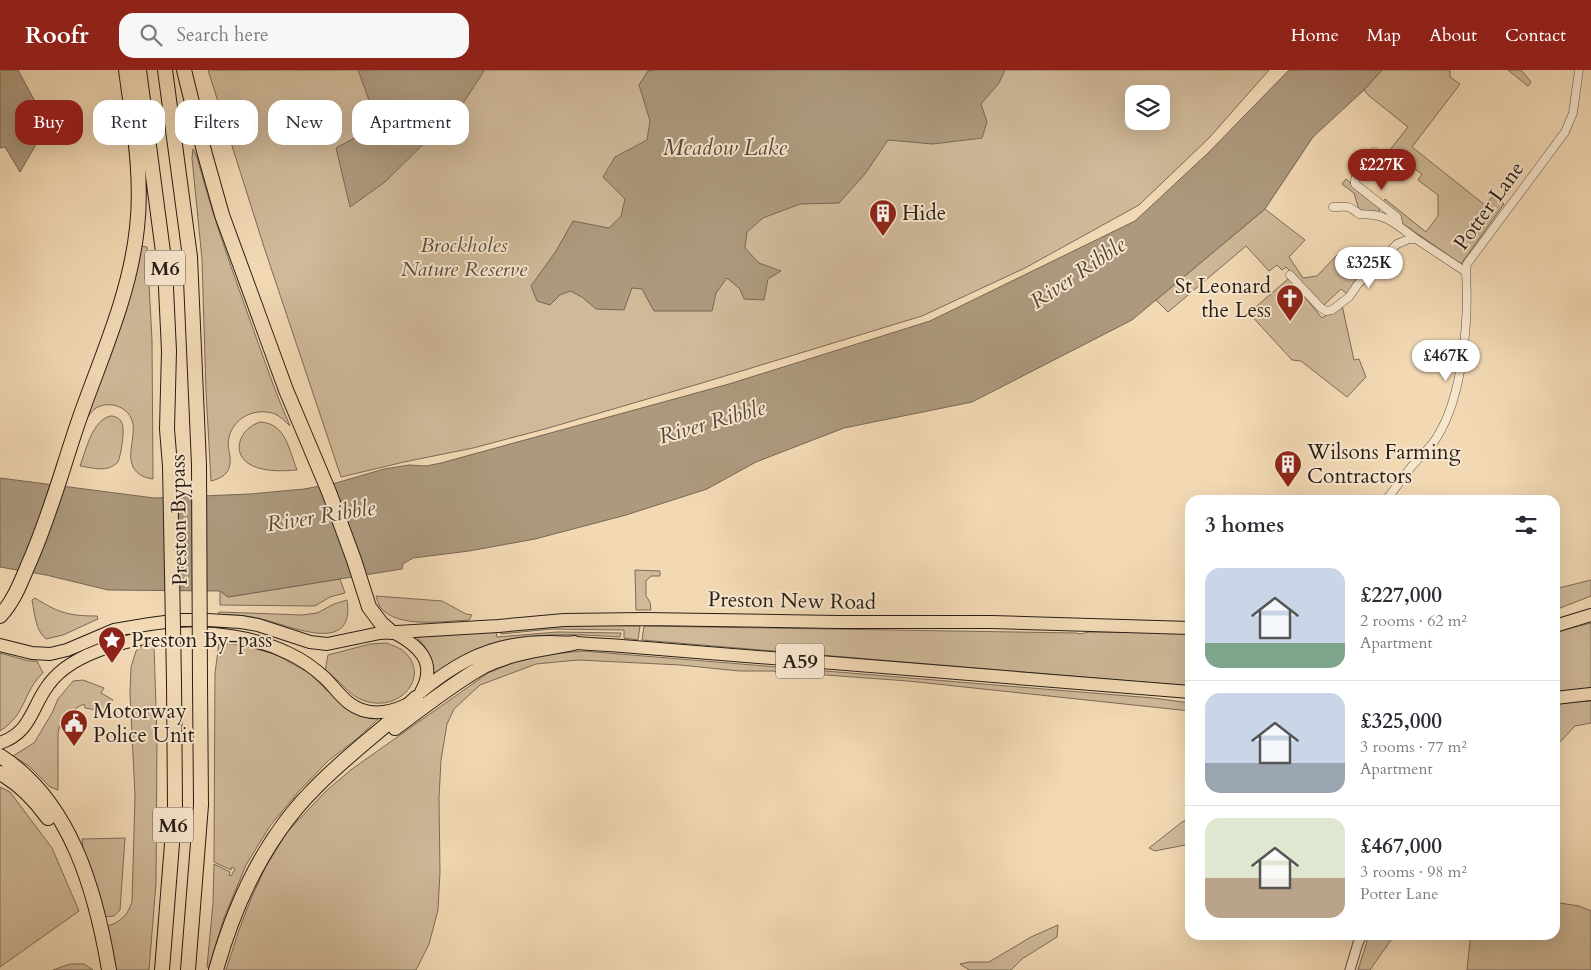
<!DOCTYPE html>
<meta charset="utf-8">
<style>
body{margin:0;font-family:Cardo,serif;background:#f7f7f7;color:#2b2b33;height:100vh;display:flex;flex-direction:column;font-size:19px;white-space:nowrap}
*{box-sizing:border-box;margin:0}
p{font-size:16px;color:#7c7c81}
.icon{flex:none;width:28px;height:28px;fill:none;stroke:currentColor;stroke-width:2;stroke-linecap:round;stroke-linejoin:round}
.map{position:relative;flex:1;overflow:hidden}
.panel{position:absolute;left:1185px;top:425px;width:375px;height:445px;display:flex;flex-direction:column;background:#fff;border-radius:15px;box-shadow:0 5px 20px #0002}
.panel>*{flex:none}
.hud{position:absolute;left:15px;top:30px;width:475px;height:45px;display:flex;gap:10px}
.buttons{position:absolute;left:1125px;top:15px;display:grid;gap:10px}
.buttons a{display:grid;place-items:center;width:45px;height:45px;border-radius:10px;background:#fff;box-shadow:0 5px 20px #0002;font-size:25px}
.price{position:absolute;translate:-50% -42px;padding:0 11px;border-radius:18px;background:#fff;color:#222;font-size:16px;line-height:32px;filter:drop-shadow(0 1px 2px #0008)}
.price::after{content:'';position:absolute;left:50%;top:30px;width:15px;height:11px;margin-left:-8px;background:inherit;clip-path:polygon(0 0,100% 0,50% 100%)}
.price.selected{background:#8f2418;color:#fff}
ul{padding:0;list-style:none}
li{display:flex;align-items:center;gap:15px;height:125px;padding:0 20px}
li+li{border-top:1px solid #e1e1e2}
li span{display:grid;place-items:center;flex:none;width:140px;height:100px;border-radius:15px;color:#555}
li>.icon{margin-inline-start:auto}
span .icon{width:60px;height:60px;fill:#fffc;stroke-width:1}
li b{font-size:21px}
h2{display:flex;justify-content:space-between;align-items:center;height:60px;padding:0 20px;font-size:21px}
.pill{padding:0 18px;border-radius:15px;background:#fff;box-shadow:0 5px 20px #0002;font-size:18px;line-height:45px}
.pill.selected{background:#8f2418;color:#fff}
header{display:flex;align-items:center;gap:30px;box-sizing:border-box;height:70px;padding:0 25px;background:#8f2418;color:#fff}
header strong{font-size:24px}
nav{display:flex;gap:28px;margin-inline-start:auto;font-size:18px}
.search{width:350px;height:45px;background:#f7f7f7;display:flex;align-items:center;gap:12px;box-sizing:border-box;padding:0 18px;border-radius:15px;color:#7c7c81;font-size:19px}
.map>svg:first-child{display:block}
.green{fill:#cfb999;stroke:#7b6b58;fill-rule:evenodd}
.water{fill:#ad997e;stroke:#776754}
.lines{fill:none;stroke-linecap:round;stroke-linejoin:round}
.minor-casing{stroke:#5a4c3e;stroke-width:9}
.tertiary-casing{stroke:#5a4c3e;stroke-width:11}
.trunk-casing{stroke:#271d16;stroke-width:14}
.motorway-casing{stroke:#271d16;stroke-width:16}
.minor{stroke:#f7e6ce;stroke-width:8}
.tertiary{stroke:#f7e6ce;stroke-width:9}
.trunk{stroke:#f2d9b4;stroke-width:12}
.motorway{stroke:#f2d9b4;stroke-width:14}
.motorway-bridge-casing{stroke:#271d16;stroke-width:16;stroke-linecap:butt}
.motorway-bridge{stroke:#f2d9b4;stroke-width:14}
.labels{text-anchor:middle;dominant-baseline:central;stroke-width:4;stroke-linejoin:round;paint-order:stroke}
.shield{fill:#f7e6ce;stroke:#65594d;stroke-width:1}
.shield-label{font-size:20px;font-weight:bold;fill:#271d16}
.street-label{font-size:21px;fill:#271d16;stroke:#f7e6ce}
.poi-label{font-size:21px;fill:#271d16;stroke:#f7e6ce;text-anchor:start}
.park-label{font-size:21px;font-style:italic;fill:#594c3d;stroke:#f7e6ce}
.water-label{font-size:22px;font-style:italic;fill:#56483a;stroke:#f7e6ce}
</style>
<header>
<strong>Roofr</strong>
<div class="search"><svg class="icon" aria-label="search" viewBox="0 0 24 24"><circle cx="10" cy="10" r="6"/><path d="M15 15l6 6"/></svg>Search here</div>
<nav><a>Home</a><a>Map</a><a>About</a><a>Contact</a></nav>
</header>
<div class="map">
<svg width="1591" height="900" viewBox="0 0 1591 900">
<rect width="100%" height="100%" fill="#f2d9b4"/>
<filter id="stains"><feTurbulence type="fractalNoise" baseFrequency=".004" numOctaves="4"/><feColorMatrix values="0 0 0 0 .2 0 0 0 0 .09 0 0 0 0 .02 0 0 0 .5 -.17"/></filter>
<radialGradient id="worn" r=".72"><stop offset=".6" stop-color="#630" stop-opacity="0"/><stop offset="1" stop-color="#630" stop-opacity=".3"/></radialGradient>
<path class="green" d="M208 0H1269L1209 68 1139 135 1025 198 922 246 702 313 545 359 473 378 404 392 341 407 264 177ZM1134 24H1161V51H1134Z
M1382 0H1450V7L1460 14 1412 77 1485 135 1494 125 1504 134 1461 194 1402 153 1400 146 1383 132 1385 129 1426 162 1438 146V125L1418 110 1422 104 1389 81 1408 57 1368 25 1364 20Z
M1508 0H1521L1531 12 1528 16Z
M193 79 197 87C213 148 235 208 256 267 267 297 277 327 290 356 285 351 281 347 275 344 256 337 234 347 229 367 226 378 233 387 229 398 226 406 219 409 211 411L206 321 202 189 192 88Z
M1346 109 1380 139 1378 142 1359 140 1354 123 1342 114Z
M1265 139 1305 170 1289 187 1303 208 1317 206 1338 184 1362 203 1347 224 1341 219 1323 236 1286 197 1282 200 1277 195 1269 201 1246 176 1168 242 1156 230Z
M141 176 147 177 152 270 153 409C145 408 137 405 133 397 127 384 135 368 133 354 130 337 110 330 96 338 91 341 89 346 86 350L124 247 136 204Z
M1289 208 1322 248 1342 235 1354 290 1359 289 1366 307 1347 327 1301 291 1292 290 1249 243Z
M110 346C114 346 118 347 121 351 126 358 121 384 118 392 107 403 94 398 80 396 86 380 92 351 110 346Z
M260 352C286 353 289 380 297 400 283 401 267 402 253 396 230 386 238 359 260 352Z
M635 500 660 501V506H651L646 511V526L650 532 651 540H636Z
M340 509 345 523 330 527 315 536 220 535V521L228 527Z
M1591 510V526L1555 540V519Z
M376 526 442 531 466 544 472 545 469 550C444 551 397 559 380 537 378 534 377 529 376 526Z
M35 528C59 543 69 546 97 546L98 549 63 565 46 569C35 559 35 545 32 530Z
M347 530C356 587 289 555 261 549 247 545 233 545 218 545L219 542 302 545 317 543 334 534Z
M1591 553V618L1555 622V562Z
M577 555 640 556 638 570 624 568V560L551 559 501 564V561L549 556Z
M644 556 1076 563 1080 564 1089 562 1190 563V616L642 570Z
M496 562 497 567 557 562 621 563 620 567C574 564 525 561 480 578 464 584 449 594 434 604 433 589 427 578 417 567Z
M219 573 241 575 275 584 309 603 338 631 379 648 359 667 328 691 299 721 270 756 246 795 224 848 209 897H207L213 833 214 794 230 802 229 805 231 806 235 799 232 797 231 800 214 792 215 603Z
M387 573C391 575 397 577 401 579 433 603 402 643 365 631 348 626 340 609 325 601L328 585 370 574Z
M154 575 157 668 156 813 149 900H115L106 856C119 854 128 845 132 832L135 726 130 623 131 597 136 581 140 577Z
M583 581 1153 628 1190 633V641L908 611 771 601H739L680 595 578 590 536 594 480 615 454 639 447 654 441 690 439 728 440 802 438 840 429 874 416 900H226L239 860 251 829 265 798 287 762 326 721 352 699 488 603 520 590 551 584Z
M0 583 29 591H37L43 603C23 621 27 644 0 661Z
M83 610 104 618 101 623 113 630 102 641 85 638 84 634C71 640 60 649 58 663V720L50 717 29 696 13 686 34 673 52 643 58 629 73 611Z
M1591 631V653L1575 656 1558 674 1555 682V633Z
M0 717 10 722 52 778 79 841 0 897Z
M1190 748V774L1155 781 1149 778 1182 752Z
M125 768 120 840 114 846 103 847 84 789 82 769Z
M1560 833 1579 836 1591 841V900H1467L1470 871 1473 865H1555V834Z
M1058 855 1057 867 1022 889 1011 900H969L960 894 969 892H989L1031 867Z
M1369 865H1395C1386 877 1378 888 1370 900H1358Z
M70 894H84L93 900H53Z"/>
<path class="water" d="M0 0H18L38 37V71L20 102 5 77 0 78Z
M358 0H483L484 1 460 38 385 112 350 137 336 78 373 58 369 30Z
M655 0H1005L999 13 981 34 987 52 982 68 933 74 888 70 865 104 839 133 800 134 763 148 747 162 745 178 759 193 781 201 768 209 764 230 744 229 740 219 727 208 716 223 712 241H654L642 219 632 218 624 240 596 239 582 227 570 221 560 225 550 235 537 231 531 216 556 181 573 151 609 158 621 146 625 129 603 107 615 87 647 70 650 51 639 15 648 1Z
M1289 0H1382L1364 20 1313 67 1265 139 1132 250 972 332 844 358 756 392 707 419 626 445 535 469 469 481 413 488 403 494 402 499 228 527 220 521 108 520 46 505 0 497V408L154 428 250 424 304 419 336 413 384 399 409 395 426 396 441 393 729 314 930 251 1135 151 1207 84Z"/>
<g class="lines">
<g class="minor-casing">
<path id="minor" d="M1374 82C1368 91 1353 103 1355 114L1397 147 1399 156
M1333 137C1349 137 1346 134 1359 144 1364 145 1369 144 1374 145 1390 147 1403 160 1416 169
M1290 205 1321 238 1326 241 1332 240 1349 227 1358 214 1397 174 1409 169H1416L1466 202
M1386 430C1395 419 1403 407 1412 396 1420 386 1431 378 1437 367 1463 326 1469 250 1466 202L1467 194 1565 62 1573 43 1579 0"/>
</g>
<g class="tertiary-casing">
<path id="tertiary" d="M1350 900 1358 873 1362 865"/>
</g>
<g class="trunk-casing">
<path id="trunk" d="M1555 556 1591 545
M393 562C418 575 438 592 421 622
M0 575 32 583 50 584 67 580 114 560 150 554 180 550H208L241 552 258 555 310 572 327 574 380 563 498 556 564 550 644 549 838 552H992L1190 558
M422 621C492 563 536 570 622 576L1190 622
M1555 628 1591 624
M0 673C32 662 31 637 49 614 74 580 137 567 177 564 213 561 255 567 288 583 301 589 314 598 325 608 333 616 340 626 349 633 366 646 387 644 406 635"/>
</g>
<g class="motorway-casing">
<path id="motorway" d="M139 0 165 197 169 281 167 359 170 396
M165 0 190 187 199 395
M184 0 204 81 222 145 286 320 329 422 354 490 369 537 381 553 391 562
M0 546C14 531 21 512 29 493 50 446 63 396 80 347 102 285 130 224 137 158 143 105 133 53 126 0
M395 658C424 637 453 613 484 596 512 582 545 579 574 573
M0 686C71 731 96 822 109 900
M0 703C20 714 35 730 48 748
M162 900 175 736 174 611
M188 900 201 735 200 612
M216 900C235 833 266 766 316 717 347 685 384 659 416 628"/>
</g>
<use href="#minor" class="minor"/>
<use href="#tertiary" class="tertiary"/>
<use href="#trunk" class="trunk"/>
<use href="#motorway" class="motorway"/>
<g class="motorway-bridge-casing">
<path id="motorway-bridge" d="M199 395 200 612
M170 396 174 611"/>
</g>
<use href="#motorway-bridge" class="motorway-bridge"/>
</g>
<defs>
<g id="building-pin" transform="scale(1.4375)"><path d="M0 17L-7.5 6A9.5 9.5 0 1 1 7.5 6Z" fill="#8f2418" stroke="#f7e6ce"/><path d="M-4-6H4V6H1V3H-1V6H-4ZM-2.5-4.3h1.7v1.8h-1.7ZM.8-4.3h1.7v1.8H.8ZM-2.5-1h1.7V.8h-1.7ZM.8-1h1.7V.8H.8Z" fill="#fff"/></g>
<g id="church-pin" transform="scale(1.4375)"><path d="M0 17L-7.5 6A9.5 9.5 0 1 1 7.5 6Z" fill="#8f2418" stroke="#f7e6ce"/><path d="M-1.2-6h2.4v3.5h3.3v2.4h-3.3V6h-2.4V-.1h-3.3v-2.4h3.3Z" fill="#fff"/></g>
<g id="sight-pin" transform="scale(1.4375)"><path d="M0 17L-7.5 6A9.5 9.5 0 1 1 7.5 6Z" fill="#8f2418" stroke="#f7e6ce"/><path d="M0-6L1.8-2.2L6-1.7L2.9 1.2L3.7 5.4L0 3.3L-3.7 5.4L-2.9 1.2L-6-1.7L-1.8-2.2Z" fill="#fff"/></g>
<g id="civic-pin" transform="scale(1.4375)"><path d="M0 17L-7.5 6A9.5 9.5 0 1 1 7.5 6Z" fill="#8f2418" stroke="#f7e6ce"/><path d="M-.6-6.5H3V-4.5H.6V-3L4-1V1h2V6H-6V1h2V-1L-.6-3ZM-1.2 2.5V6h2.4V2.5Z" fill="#fff"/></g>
</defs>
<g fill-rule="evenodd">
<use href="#building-pin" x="883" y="143"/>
<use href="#church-pin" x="1290" y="228"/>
<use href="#building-pin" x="1288" y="394"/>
<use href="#sight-pin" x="112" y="570"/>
<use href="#civic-pin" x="74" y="653"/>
</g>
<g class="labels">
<g class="shield">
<rect x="145" y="180.5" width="40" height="35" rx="4"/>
<rect x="776" y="573.5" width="48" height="35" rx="4"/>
<rect x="153" y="737.5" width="40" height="35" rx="4"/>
</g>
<g class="shield-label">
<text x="165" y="198">M6</text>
<text x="800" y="591">A59</text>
<text x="173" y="755">M6</text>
</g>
<g class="street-label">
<text transform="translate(1489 136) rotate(-54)">Potter Lane</text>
<text transform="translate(179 450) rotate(-91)">Preston Bypass</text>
<text transform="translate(792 531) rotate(1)">Preston New Road</text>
</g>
<g class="poi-label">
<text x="902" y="143">Hide</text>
<text x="1271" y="216" text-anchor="end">St Leonard<tspan x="1271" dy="24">the Less</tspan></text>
<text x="1307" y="382">Wilsons Farming<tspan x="1307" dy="24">Contractors</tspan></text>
<text x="131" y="570">Preston By-pass</text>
<text x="93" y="641">Motorway<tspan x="93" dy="24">Police Unit</tspan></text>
</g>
<g class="park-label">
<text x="464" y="175">Brockholes<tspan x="464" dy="24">Nature Reserve</tspan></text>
</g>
<g class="water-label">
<text x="725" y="78">Meadow Lake</text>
<text transform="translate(1078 203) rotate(-34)">River Ribble</text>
<text transform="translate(712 352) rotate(-16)">River Ribble</text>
<text transform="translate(321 446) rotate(-9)">River Ribble</text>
</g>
</g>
<rect width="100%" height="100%" filter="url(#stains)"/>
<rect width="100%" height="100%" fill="url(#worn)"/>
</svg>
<div class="buttons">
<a><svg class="icon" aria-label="layers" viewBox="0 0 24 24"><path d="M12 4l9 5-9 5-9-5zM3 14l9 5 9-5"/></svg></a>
</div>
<b class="price selected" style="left:1382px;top:121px">£227K</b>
<b class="price" style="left:1369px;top:219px">£325K</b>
<b class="price" style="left:1446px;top:312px">£467K</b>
<div class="hud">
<a class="pill selected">Buy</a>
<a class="pill">Rent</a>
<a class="pill">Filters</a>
<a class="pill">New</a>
<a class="pill">Apartment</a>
</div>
<section class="panel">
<h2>3 homes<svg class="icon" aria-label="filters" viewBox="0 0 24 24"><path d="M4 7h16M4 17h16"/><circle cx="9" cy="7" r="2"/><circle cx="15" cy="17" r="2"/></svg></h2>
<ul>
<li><span style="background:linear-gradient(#c9d6e8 75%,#7fa58c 0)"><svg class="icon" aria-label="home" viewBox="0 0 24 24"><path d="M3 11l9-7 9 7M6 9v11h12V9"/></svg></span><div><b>£227,000</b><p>2 rooms · 62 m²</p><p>Apartment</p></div></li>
<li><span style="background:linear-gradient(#c9d6e8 70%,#9aa5b1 0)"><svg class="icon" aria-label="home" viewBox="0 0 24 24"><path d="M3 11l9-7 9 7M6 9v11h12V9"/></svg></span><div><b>£325,000</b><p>3 rooms · 77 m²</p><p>Apartment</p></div></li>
<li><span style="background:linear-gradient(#dfe7d0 60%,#b9a48a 0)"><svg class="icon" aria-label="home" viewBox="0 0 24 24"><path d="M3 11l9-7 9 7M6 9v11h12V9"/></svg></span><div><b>£467,000</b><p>3 rooms · 98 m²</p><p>Potter Lane</p></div></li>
</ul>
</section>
</div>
